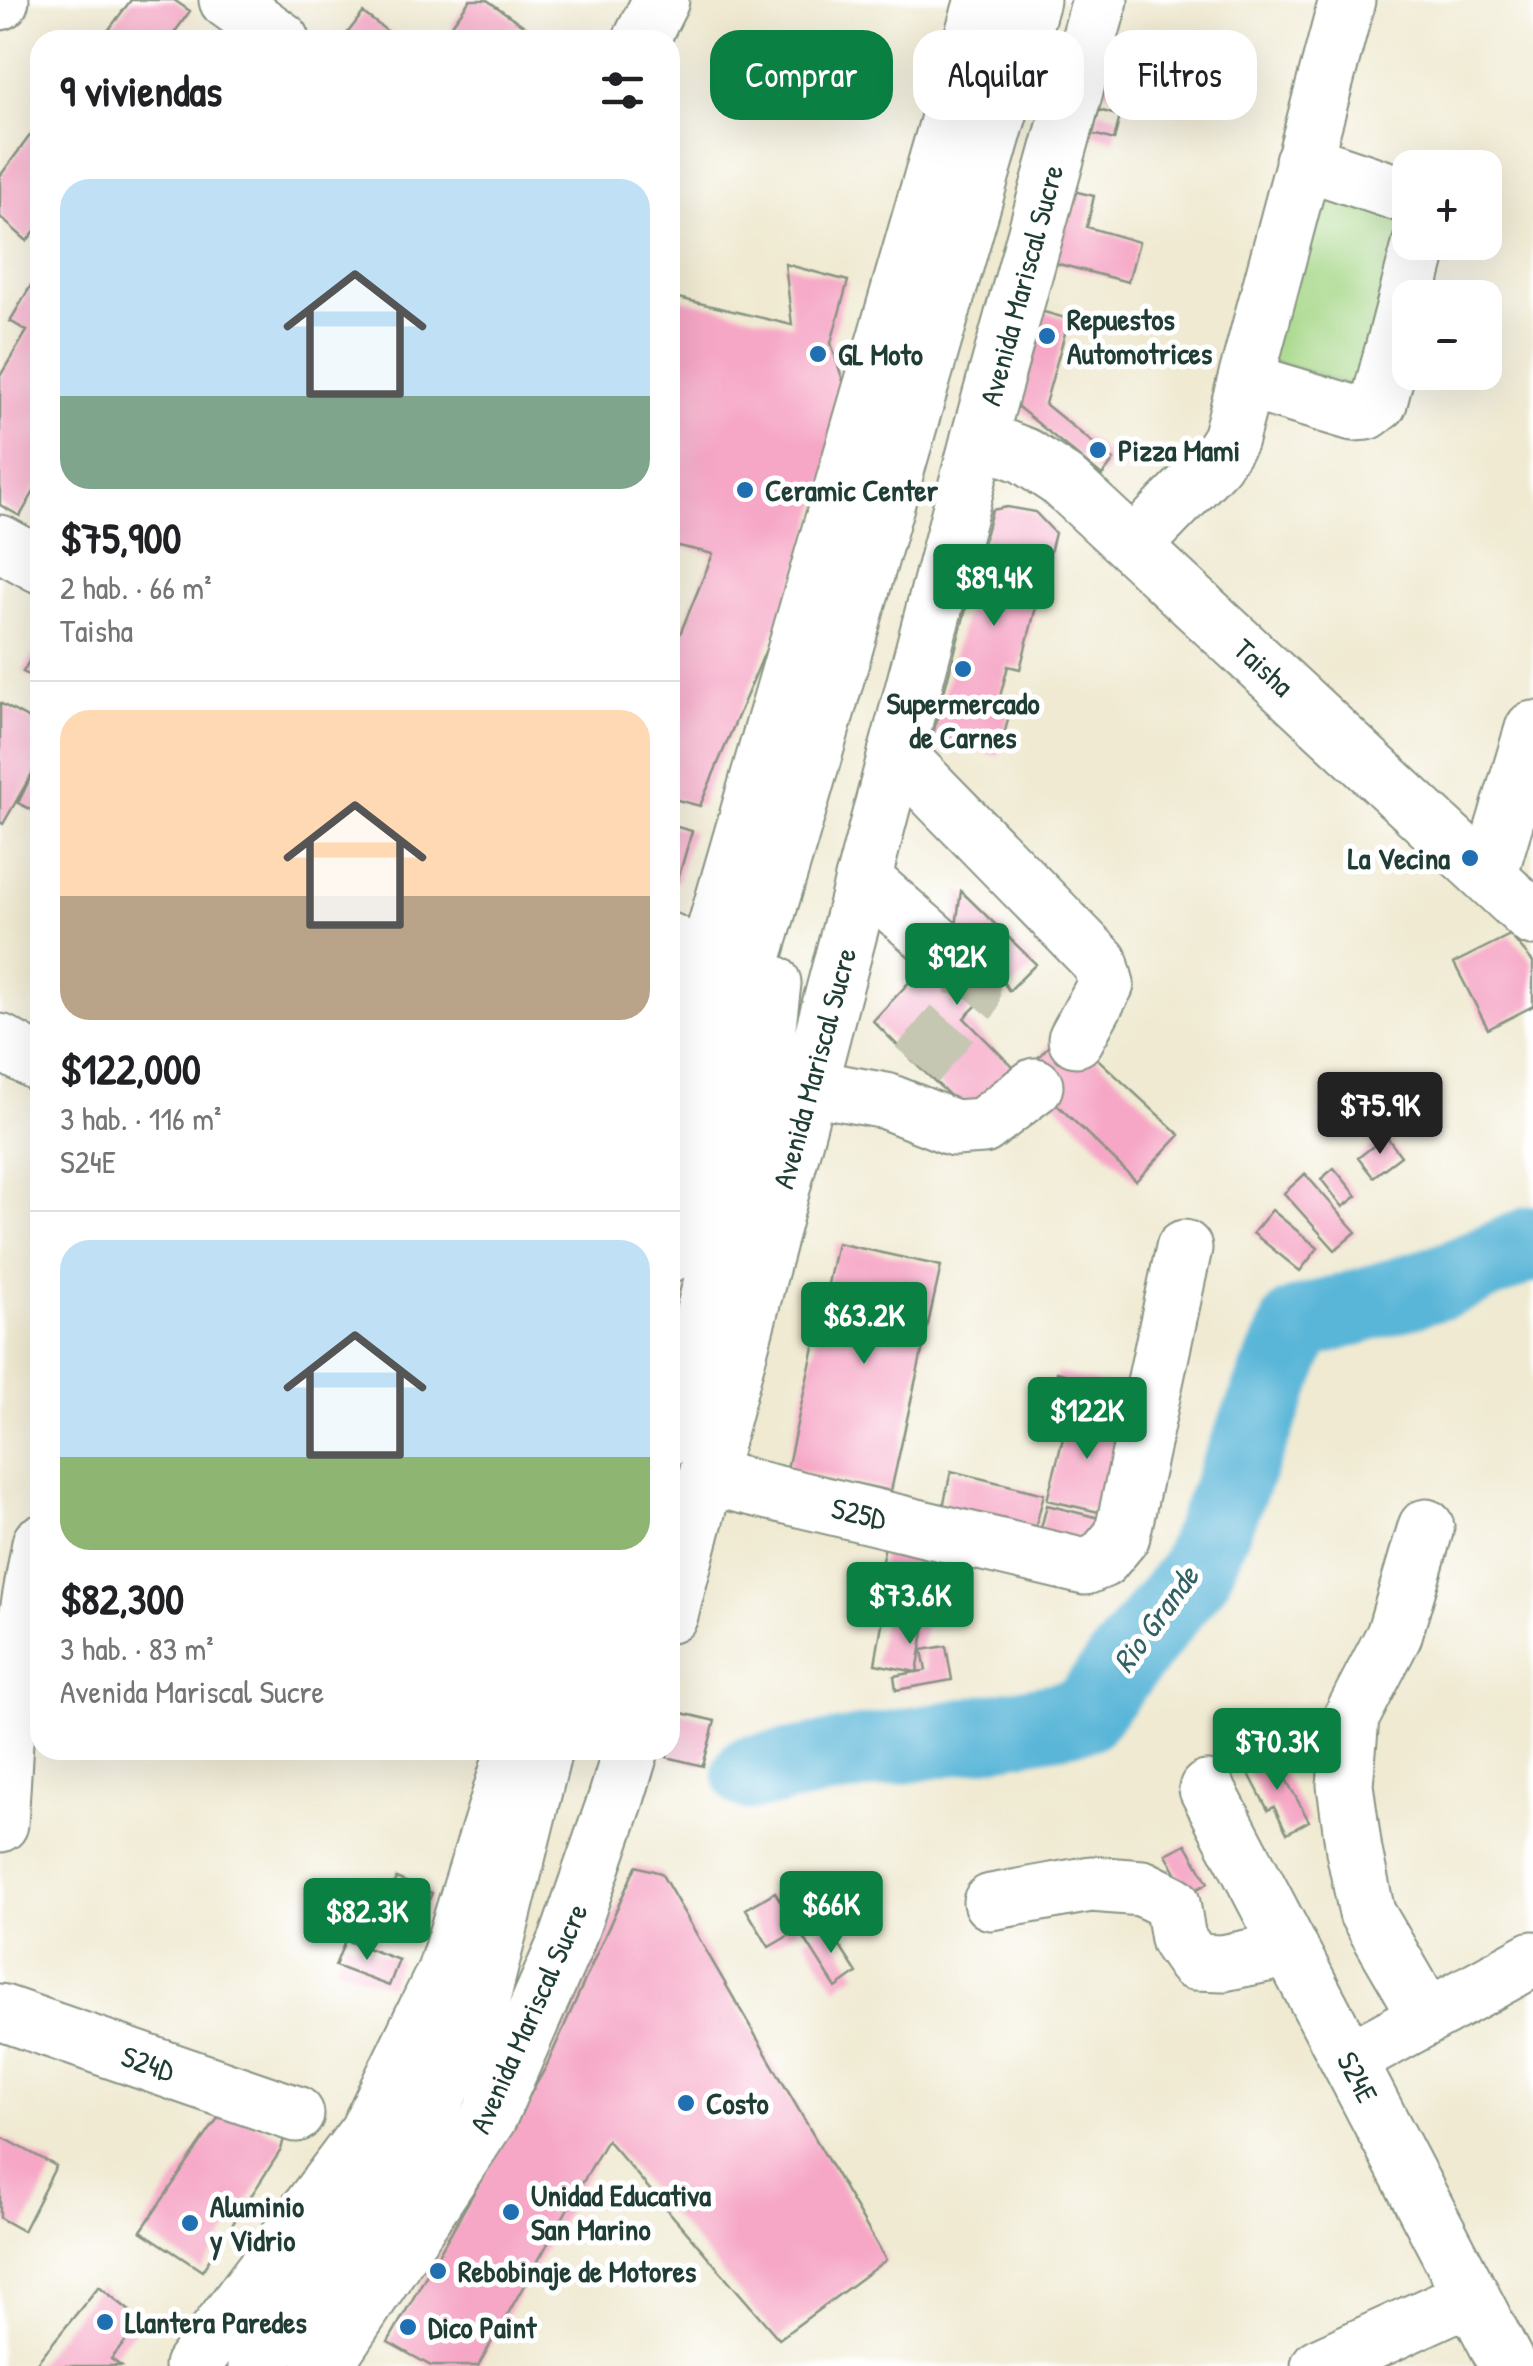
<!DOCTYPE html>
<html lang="es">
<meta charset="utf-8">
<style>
body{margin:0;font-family:"Patrick Hand",sans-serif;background:#f2f2f2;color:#202124;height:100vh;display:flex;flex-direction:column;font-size:38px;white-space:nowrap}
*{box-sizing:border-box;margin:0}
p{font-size:32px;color:#757577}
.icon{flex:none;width:55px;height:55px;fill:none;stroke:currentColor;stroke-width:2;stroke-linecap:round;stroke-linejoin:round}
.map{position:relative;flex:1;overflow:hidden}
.details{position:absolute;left:30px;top:30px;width:650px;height:1730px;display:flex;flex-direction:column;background:#fff;border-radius:30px;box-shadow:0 10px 40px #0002}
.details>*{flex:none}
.banner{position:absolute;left:710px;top:30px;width:672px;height:90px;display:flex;gap:20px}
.fabs{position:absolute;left:1392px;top:150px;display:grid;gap:20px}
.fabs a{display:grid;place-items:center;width:110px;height:110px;border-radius:20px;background:#fff;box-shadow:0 10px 40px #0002;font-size:50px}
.price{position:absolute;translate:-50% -85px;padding:0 22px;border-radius:10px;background:#0b8043;color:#fff;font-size:32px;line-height:65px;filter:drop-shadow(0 2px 5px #0008)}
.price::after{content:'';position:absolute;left:50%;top:60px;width:30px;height:22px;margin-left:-15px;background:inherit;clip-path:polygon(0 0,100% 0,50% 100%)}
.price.active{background:#222;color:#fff}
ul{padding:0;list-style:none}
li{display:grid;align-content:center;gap:20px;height:530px;padding:0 30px}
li+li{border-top:2px solid #e0e0e0}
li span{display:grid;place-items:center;height:310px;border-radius:30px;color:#555}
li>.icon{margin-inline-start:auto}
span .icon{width:180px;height:180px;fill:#fffc;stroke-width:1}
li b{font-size:42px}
h2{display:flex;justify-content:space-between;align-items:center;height:120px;padding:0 30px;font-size:42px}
.chip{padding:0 35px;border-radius:30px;background:#fff;box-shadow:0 10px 40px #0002;font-size:35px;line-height:90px}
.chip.active{background:#0b8043;color:#fff}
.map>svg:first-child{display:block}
.green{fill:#a4d685;stroke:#628a5c;stroke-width:2.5}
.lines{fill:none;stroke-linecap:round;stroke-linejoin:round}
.river{stroke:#5ab6d8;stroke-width:75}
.building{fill:#f6a7c6}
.minor-tunnel{stroke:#c6c7b2;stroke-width:55;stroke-dasharray:55 28;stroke-linecap:butt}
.minor-casing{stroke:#889483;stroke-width:59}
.major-casing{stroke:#889483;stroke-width:59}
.minor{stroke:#fff;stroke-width:55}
.major{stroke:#fff;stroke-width:55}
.poi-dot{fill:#1f6fb2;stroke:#fff;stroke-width:4}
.labels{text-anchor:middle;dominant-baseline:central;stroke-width:10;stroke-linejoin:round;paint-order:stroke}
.street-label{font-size:30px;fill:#1f3d34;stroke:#fff}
.poi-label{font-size:30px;font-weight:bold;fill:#1f3d34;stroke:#fff;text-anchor:start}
.water-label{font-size:32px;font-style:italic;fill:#316165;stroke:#fff}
</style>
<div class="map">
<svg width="1533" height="2366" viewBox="0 0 1533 2366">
<rect width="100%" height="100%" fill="#fff"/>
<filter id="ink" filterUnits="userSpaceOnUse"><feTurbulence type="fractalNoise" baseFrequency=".01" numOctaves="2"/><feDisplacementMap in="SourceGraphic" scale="20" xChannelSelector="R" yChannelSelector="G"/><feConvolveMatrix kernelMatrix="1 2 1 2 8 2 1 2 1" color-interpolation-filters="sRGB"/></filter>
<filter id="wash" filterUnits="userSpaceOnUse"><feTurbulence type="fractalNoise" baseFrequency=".0048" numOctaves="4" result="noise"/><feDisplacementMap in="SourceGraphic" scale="40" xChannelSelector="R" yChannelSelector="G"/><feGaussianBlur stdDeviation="2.25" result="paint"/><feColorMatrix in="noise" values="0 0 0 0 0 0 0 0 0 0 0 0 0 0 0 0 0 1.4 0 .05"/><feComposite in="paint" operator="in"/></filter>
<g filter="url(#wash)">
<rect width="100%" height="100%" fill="#f0ead2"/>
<path class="green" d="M1315 187 1410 215 1362 389 1265 361Z"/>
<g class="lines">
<path class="river" d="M750 1773 1083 1715 1194 1574 1298 1325 1447 1280 1533 1243"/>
</g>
<g id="blocks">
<path class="building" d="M131 0H174L190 11 169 40H101Z
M470 0H487L544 40H472L451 26Z
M363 13 399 40H342Z
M1107 45 1195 71 1182 114 1094 88Z
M1099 110 1120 116 1114 140 1093 134Z
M40 122V224L27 241 0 217V176Z
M1069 190 1094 196 1087 227 1139 242 1128 282 1051 262Z
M785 264 848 281 831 343 849 400 797 576 700 806 670 798V658L713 554 670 544V296L792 325Z
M40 270V481L20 516 0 505V376L27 331 10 321Z
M1037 310 1069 319 1045 404 1114 460 1102 476 1012 402Z
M1007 507 1035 512 1055 533 1020 669 1008 666 997 708 1010 711 999 756 932 738 992 510Z
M40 641V681L23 672Z
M0 703 40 725V814L18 803 33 772 3 824 0 822Z
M670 825 692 831 677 882 670 880Z
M961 891 1036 964 1009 991 1002 980 964 1018 1014 1068 972 1116 917 1065 873 1021 955 933Z
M1510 935 1533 962V1006L1488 1029 1454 963Z
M1066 1027 1076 1039 1180 1135 1136 1181 1024 1073Z
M1386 1136 1401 1156 1373 1177 1358 1158Z
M1334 1168 1357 1196 1343 1207 1321 1179Z
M1305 1174 1356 1232 1335 1250 1284 1193Z
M1272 1210 1318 1248 1300 1271 1253 1233Z
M837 1243 941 1266 891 1491 787 1469Z
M1057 1372 1117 1388 1108 1415 1048 1403Z
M1070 1411 1126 1424 1103 1513 1047 1500Z
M951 1471 1044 1494 1035 1529 943 1507Z
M1047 1505 1103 1519 1093 1558 1037 1544Z
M886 1541 953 1555 942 1608 875 1594Z
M886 1601 928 1609 917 1672 926 1670 922 1650 946 1646 952 1680 896 1690 894 1676 916 1672 875 1664Z
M678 1712 715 1721 703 1766 667 1757Z
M1272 1754 1309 1821 1287 1833 1274 1807 1268 1810 1246 1768Z
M1186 1844 1208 1883 1188 1894 1166 1854Z
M636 1866 661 1873 886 2260 779 2339 607 2140 478 2366H431L388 2342 546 2067Z
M396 1878 432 1893 420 1922 385 1908Z
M775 1892 798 1930 769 1947 746 1909Z
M826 1925 857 1973 836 1988 805 1939Z
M345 1940 399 1960 389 1986 335 1966Z
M224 2109 284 2138 281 2150 202 2271 141 2231Z
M0 2136 56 2166 23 2231 0 2218Z
M99 2286 142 2321 111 2359 121 2366H34Z"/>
</g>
</g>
<g filter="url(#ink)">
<use href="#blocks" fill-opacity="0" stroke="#889483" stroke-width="2.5"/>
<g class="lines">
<path class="minor-tunnel" d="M917 1065 972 999C977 976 957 963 942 948"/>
<g class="minor-casing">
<path id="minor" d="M227 0 282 40
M0 2 1 0
M641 40 661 0
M1303 161 1410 197
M1246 381 1353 413 1367 412 1379 403 1421 242
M979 438 1025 456 1063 481 1533 918
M0 543 40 565
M1134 546 1215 462 1230 439 1347 0
M896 753 1100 962 1106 984 1076 1039
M1489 876 1533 729
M863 879 942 948
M670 941 705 963
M0 1042 40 1064
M809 1087 886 1101 954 1128 983 1126 1035 1086
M670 1254 723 1060 789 841 1032 0
M670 1437 735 1195 764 1060 773 983
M707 1477 1085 1567 1102 1560 1122 1536 1184 1248
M1426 1527 1394 1635 1351 1718 1345 1785 1354 1851 1367 1913 1427 2016
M1207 1789 1508 2366
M0 1824 5 1742 40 1543
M991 1902 1091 1884 1142 1888 1172 1903 1178 1939 1194 1962 1223 1963 1291 1949
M0 2012 296 2114
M1349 2060 1533 1959
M256 2366 387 2192 476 2023 544 1750
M1319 2366 1472 2296"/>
</g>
<g class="major-casing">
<path id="major" d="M670 1107 705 963 983 0
M670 1615 979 438 1100 0
M192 2366 367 2132 445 1971 514 1750
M320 2366 338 2345 489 2117 567 1940 616 1799 631 1750"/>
</g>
<use href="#minor" class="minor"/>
<use href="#major" class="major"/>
</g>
</g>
<g class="poi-dot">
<circle cx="1047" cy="336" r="10"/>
<circle cx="818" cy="354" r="10"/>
<circle cx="1098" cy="450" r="10"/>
<circle cx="745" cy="490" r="10"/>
<circle cx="963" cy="669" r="10"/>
<circle cx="1470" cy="858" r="10"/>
<circle cx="686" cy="2103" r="10"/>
<circle cx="511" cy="2212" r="10"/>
<circle cx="190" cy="2223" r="10"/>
<circle cx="438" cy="2271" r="10"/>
<circle cx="105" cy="2322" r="10"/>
<circle cx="408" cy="2327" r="10"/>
</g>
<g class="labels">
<g class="street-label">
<text transform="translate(1021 285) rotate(-75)">Avenida Mariscal Sucre</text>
<text transform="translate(1264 667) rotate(43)">Taisha</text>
<text transform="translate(814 1068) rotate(-75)">Avenida Mariscal Sucre</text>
<text transform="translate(859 1513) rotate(13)">S25D</text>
<text transform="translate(528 2018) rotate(-66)">Avenida Mariscal Sucre</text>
<text transform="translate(148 2063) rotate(19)">S24D</text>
<text transform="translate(1358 2077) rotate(62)">S24E</text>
</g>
<g class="poi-label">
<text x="1067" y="319">Repuestos<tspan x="1067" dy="34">Automotrices</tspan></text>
<text x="838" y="354">GL Moto</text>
<text x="1118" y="450">Pizza Mami</text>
<text x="765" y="490">Ceramic Center</text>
<text x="963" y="703" text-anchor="middle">Supermercado<tspan x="963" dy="34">de Carnes</tspan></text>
<text x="1450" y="858" text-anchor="end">La Vecina</text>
<text x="706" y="2103">Costo</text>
<text x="531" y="2195">Unidad Educativa<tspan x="531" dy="34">San Marino</tspan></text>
<text x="210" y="2206">Aluminio<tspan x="210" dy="34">y Vidrio</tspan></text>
<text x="458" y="2271">Rebobinaje de Motores</text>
<text x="125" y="2322">Llantera Paredes</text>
<text x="428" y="2327">Dico Paint</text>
</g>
<g class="water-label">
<text transform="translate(1155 1619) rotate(-54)">Rio Grande</text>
</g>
</g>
</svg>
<div class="fabs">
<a>+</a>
<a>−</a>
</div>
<b class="price" style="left:994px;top:629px">$89.4K</b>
<b class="price" style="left:957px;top:1008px">$92K</b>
<b class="price active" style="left:1380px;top:1157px">$75.9K</b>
<b class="price" style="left:864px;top:1367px">$63.2K</b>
<b class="price" style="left:1087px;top:1462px">$122K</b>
<b class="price" style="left:910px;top:1647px">$73.6K</b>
<b class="price" style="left:1277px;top:1793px">$70.3K</b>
<b class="price" style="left:831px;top:1956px">$66K</b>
<b class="price" style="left:367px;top:1963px">$82.3K</b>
<div class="banner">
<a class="chip active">Comprar</a>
<a class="chip">Alquilar</a>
<a class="chip">Filtros</a>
</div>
<section class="details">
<h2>9 viviendas<svg class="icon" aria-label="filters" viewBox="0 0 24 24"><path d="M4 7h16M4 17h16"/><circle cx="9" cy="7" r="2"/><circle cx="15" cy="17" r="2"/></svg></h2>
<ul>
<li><span style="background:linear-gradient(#bfe0f5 70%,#7fa58c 0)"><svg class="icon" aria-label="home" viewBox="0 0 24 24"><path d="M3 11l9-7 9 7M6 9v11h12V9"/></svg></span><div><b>$75,900</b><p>2 hab. · 66 m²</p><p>Taisha</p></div></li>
<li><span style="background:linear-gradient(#ffd9b3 60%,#b9a48a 0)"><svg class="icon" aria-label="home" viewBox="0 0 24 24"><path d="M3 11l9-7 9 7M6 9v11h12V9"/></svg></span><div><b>$122,000</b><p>3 hab. · 116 m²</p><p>S24E</p></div></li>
<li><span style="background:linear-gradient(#bfe0f5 70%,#8fb573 0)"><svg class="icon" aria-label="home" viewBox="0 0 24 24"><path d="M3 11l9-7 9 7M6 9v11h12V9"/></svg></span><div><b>$82,300</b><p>3 hab. · 83 m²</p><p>Avenida Mariscal Sucre</p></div></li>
</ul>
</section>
</div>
